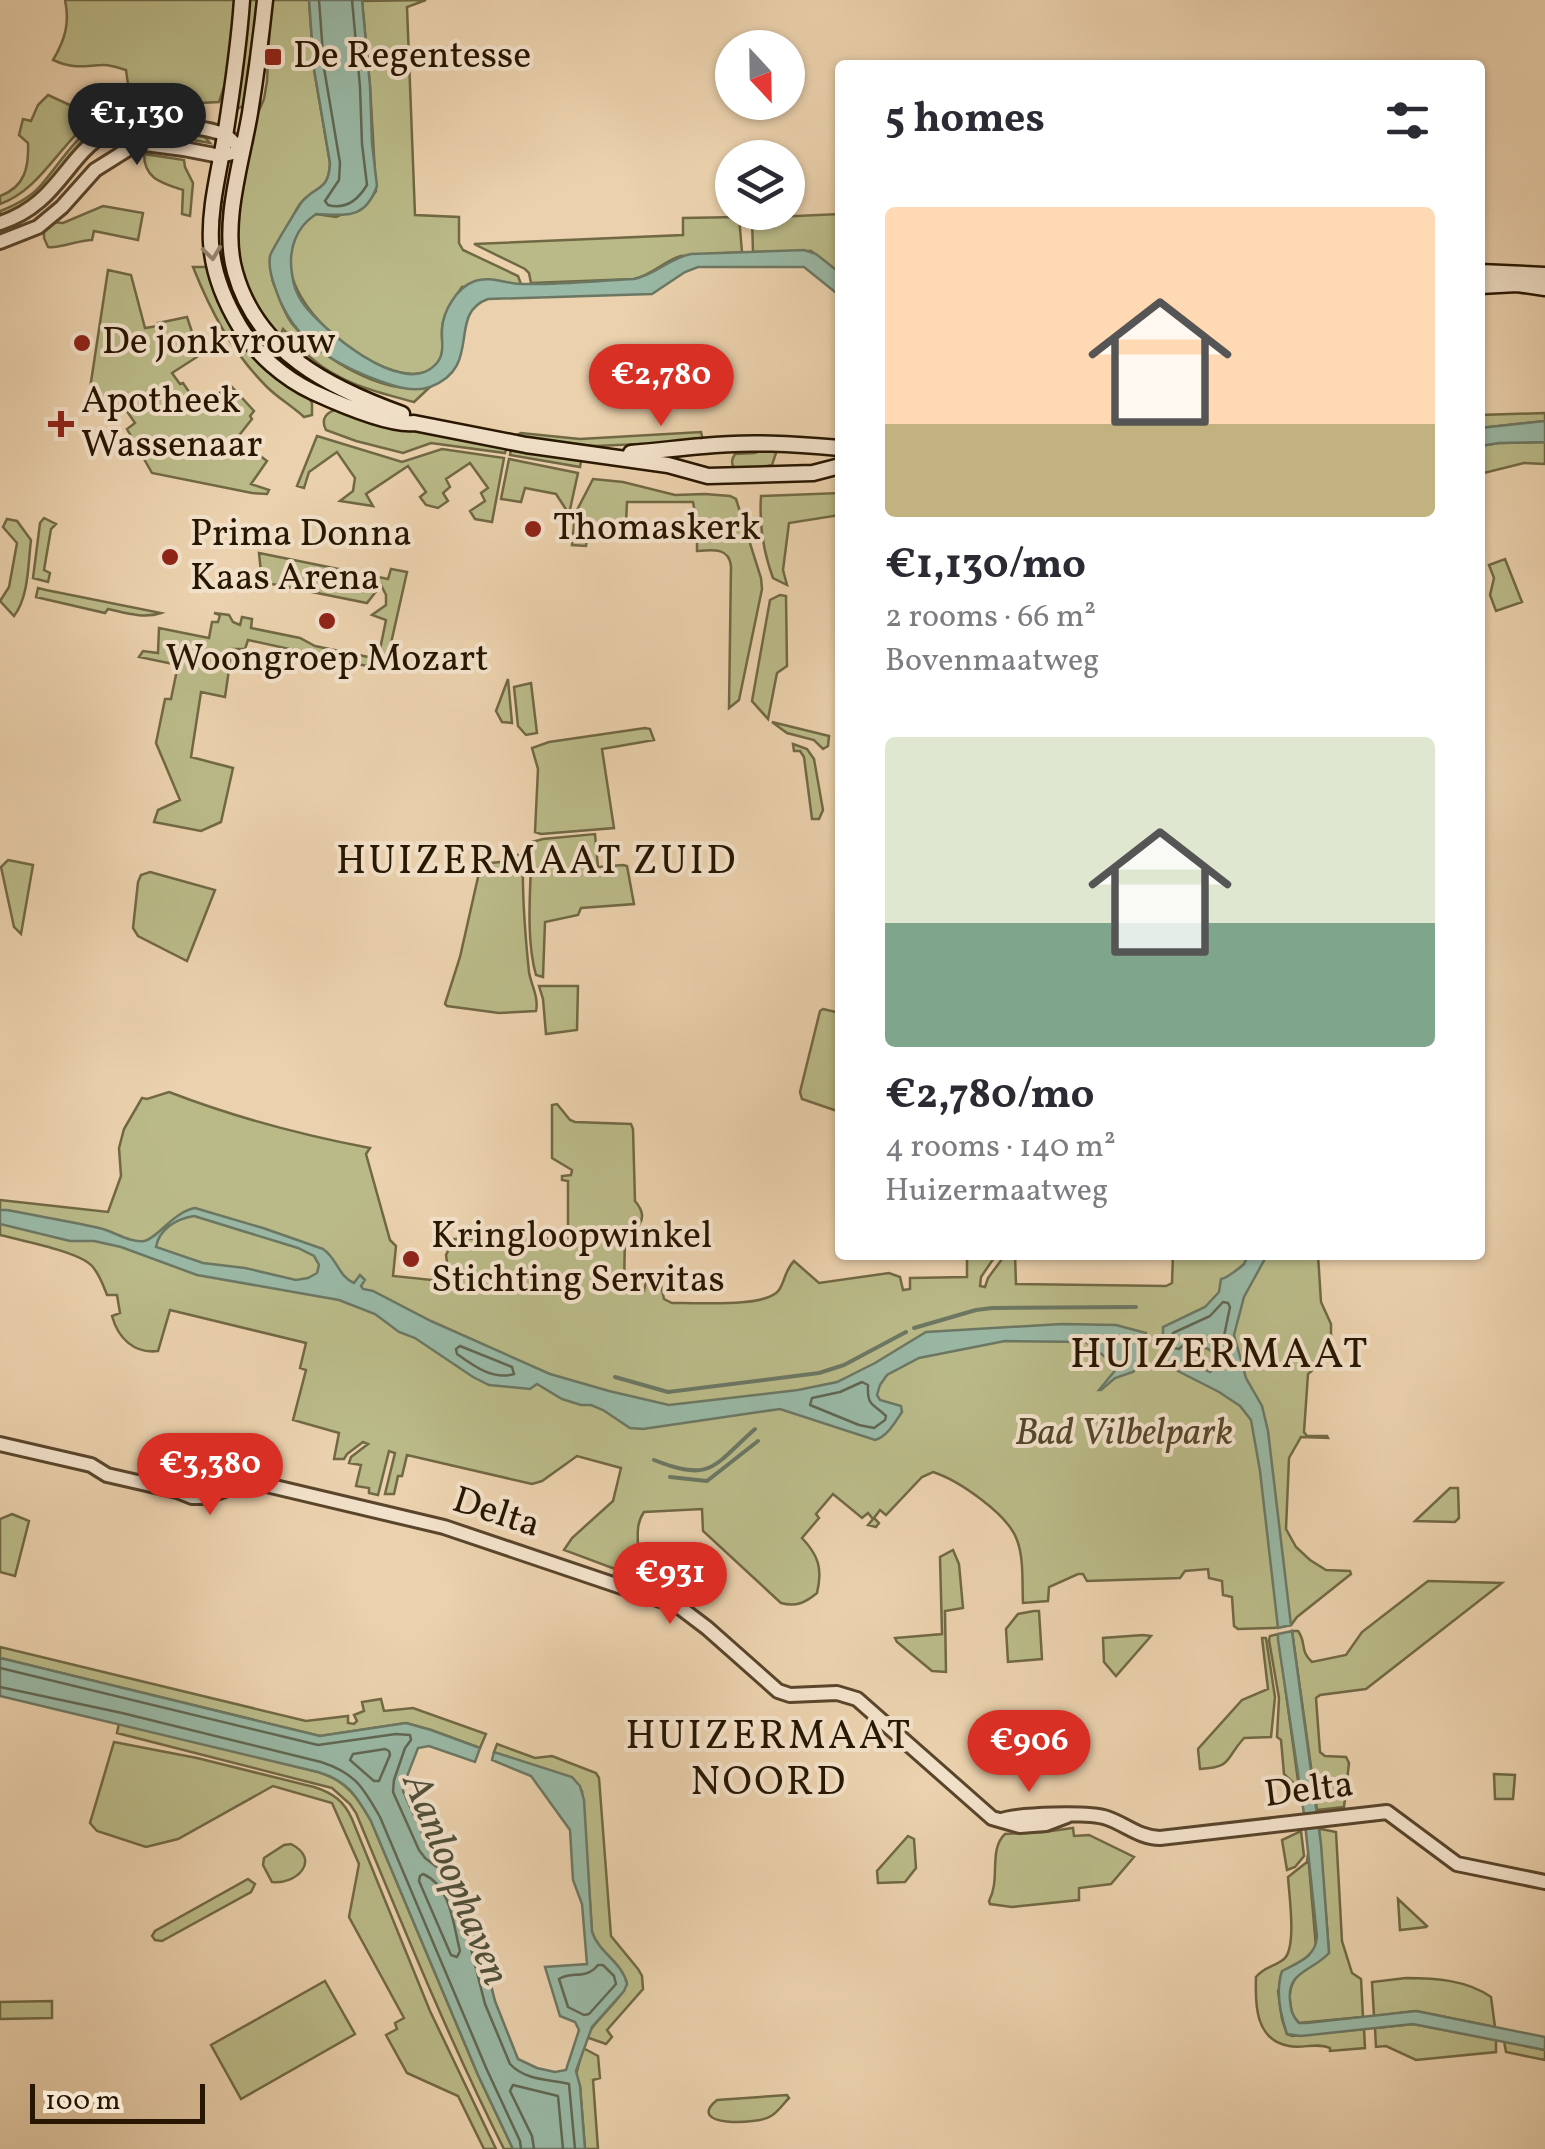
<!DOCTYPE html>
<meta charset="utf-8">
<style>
body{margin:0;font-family:Vollkorn,serif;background:#f2f2f3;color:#2b2b33;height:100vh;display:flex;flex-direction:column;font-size:38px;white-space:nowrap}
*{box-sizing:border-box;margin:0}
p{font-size:32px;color:#7c7c81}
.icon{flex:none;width:55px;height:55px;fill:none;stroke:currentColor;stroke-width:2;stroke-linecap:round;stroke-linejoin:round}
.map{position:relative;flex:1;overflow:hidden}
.panel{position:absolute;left:835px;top:60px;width:650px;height:1200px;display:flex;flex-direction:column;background:#fff;border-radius:10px;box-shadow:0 2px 8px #0004}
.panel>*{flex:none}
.needle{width:65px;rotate:158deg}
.controls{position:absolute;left:715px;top:30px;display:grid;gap:20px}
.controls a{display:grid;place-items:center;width:90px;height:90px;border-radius:50%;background:#fff;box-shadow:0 2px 8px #0004;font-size:50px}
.scale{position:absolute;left:30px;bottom:25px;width:175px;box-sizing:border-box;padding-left:10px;border:5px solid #281600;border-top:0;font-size:28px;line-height:35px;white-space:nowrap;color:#281600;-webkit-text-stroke:8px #f2e1ca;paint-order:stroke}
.price{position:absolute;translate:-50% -85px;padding:0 22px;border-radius:35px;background:#d93025;color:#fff;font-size:32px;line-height:65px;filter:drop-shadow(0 2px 5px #0008)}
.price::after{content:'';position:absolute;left:50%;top:60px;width:30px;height:22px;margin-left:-15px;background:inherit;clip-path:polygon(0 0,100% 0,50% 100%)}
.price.current{background:#222;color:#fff}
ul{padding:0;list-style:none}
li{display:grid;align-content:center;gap:20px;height:530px;padding:0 50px}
li span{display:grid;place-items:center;height:310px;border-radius:10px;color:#555}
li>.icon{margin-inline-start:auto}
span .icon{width:180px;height:180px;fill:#fffc;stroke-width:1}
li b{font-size:42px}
h2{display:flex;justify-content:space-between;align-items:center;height:120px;padding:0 50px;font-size:42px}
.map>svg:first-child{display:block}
.green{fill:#baba88;stroke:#716844;stroke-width:2.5}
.water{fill:#99b8a5;stroke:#6c7763;stroke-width:2.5;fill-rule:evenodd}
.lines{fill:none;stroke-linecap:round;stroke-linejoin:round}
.shore{stroke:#606752;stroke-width:2.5}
.stream{stroke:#6c7763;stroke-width:4}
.tertiary-casing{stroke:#59452b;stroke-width:18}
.secondary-casing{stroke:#281600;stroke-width:19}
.tertiary{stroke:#f2e1ca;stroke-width:12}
.secondary{stroke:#f2e1ca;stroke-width:14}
.oneway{stroke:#97866f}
.poi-dot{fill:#8f2418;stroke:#f2e1ca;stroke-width:4}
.labels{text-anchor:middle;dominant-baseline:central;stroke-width:8;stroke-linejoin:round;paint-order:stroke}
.poi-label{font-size:38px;fill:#281600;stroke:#f2e1ca;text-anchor:start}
.park-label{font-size:38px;font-style:italic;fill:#544729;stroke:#f2e1ca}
.street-label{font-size:38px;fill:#281600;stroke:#f2e1ca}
.neighbourhood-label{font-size:40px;letter-spacing:2.5px;fill:#281600;stroke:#f2e1ca}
.water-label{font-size:40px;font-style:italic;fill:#504f3a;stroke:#f2e1ca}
.quarter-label{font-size:42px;letter-spacing:2.5px;fill:#281600;stroke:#f2e1ca}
</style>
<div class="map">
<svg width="1545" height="2149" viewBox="0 0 1545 2149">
<rect width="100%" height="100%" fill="#ebd1ad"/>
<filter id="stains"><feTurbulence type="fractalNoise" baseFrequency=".002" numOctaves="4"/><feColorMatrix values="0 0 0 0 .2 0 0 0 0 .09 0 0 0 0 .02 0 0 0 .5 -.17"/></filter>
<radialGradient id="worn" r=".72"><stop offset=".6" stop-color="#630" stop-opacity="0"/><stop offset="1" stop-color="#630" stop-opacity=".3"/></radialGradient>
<path class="green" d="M65 0H235L228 75 219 102 200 103 190 93 183 97 198 109 196 112 154 105 131 106 126 70C119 68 110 64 102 65 82 66 73 69 53 60 65 40 70 23 65 0Z
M248 0H258L243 106 237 109 235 106Z
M271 0H309L314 69 330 163C329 192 315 186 300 204 293 213 271 266 272 277 272 282 275 287 277 291 281 303 286 317 294 326 322 359 387 398 431 386L414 402C377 392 341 384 311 358 300 350 292 338 283 329L281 334 307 365 263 321 243 284 236 258 237 227 241 191 255 120 264 99 267 81Z
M426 0 407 7 415 215 459 217V243L463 250 518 276 521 284 462 287C455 298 446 309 443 322 439 337 448 353 435 366 393 407 225 274 316 214L336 217 366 204 376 191 370 86 362 1Z
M48 95 96 117C60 142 42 189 0 204V196C25 187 29 167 28 143L19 135 23 119 31 121 38 105Z
M98 125 101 130C76 146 63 174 41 194 29 206 15 212 0 219V211C16 205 30 198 41 185 60 164 73 138 98 125Z
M161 127 202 134 210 143 163 135 127 137 125 132 136 128Z
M144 154 184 160 185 167 193 183 190 216 182 214 183 190C162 183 144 179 144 154Z
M216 201 224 202C223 223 220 245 225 265 226 273 231 279 234 286 251 321 268 361 307 376L303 381 281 366 253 338 238 311 216 259Z
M103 206 143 213 138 240 94 231 92 240C78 240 59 249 48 247L44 238V228L52 222 63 223Z
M840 214V273L811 251 753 252 752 218Z
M739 217 742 252 681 256C664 261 652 275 634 279L531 283 529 273 525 269 474 244 683 235V218Z
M193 267H207L217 291 240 334 309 398 312 403V415L304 417C292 406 278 398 267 387 232 352 211 312 193 267Z
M108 270 131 275 145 328 158 326V323L187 317 192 332 202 348 197 351 200 355 172 373 180 384 183 383 200 408 230 385 254 411 250 416 252 419 233 443 245 453 250 448 267 461 251 484 269 490 267 494 252 493 152 473 127 429 135 423 124 407 118 411 109 399 89 395Z
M338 409 507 447 505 453 431 443 403 453 356 441 326 430C320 418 327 412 338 409Z
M1545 413V421L1480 428V415Z
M701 432 703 441 597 446 571 445 515 436 521 433 580 439Z
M317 436 402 462 442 449 504 458 492 522 475 519 470 511 485 501 481 493 488 488 470 463 446 479 450 487 443 493 448 501 438 508 426 505 420 497 426 492 408 466 366 494 373 506 340 501 353 491 355 478 337 452 309 472 304 488 297 486Z
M1545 442V464L1524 463 1480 474V446L1499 443Z
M767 448 776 453 772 465C765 467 741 471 735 470 731 464 731 460 735 454L755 453Z
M511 449 581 461 580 467 510 455Z
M509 459 578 473 569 514 556 494 525 488 521 502 501 499Z
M593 479 623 482 675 495 705 494 730 496 736 499 761 578 762 589 739 700 729 708 731 566C729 547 712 550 697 551V524L693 502H627L626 523H601L588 532 586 546 572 545 575 514Z
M840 493V515L789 523 783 570 787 585 773 578C763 551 759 526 761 496Z
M44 518 56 524 51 529 44 570 50 573 48 582 33 578 40 523Z
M7 519 17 521 31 540C28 563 29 597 14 616L0 601 9 587 17 543 3 527Z
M259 553 388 579 391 569 407 572 385 670 248 640 245 649H232L225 697 201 692 191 757 233 768 221 822 201 831 154 822 158 810 180 800 156 743 165 699H171L178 665 139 657 143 651 158 653 159 628 209 638 212 622H218L220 615 214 613 229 615 233 622 240 625 242 617 252 619 251 628 300 638 315 646 378 659 386 620 372 615 386 605V595L381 585 367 603 262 582Z
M1505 559 1522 602 1496 611 1490 595 1494 578 1489 565Z
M38 588 46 590 161 613C144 619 126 613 108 609L105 613 36 597Z
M780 595 786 596 787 666 777 673 768 719 752 701 770 600Z
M508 679 512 723 502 722 496 711Z
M531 683 537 733 526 735 518 726 514 687Z
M772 722 829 736 828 746 823 749 814 740 787 733Z
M645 728 650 729 654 740 602 749 614 828 541 834 535 832 538 769 532 748 549 742Z
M793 744 807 749 814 759 823 810 819 819H812L804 757 800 751H794Z
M595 834 598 867 623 865 627 866 634 904 581 908 578 915 545 922 543 977 536 975C525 937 531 882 532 842L543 839Z
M518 855 523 857C522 894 525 934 529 972 531 985 539 997 536 1011L499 1013 447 1006 445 1004 460 957 481 864 510 861Z
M8 860 33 865 21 934 14 927 1 867Z
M150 872 215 890 187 961 138 936 133 928 138 882 141 875Z
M539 986H578L577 1030 546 1034 543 999Z
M823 1009 840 1013V1112L802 1099 800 1092 820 1011Z
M169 1092C234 1117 301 1135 370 1148L366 1154 390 1240 396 1246 393 1276 441 1281 447 1262 446 1255 454 1239 581 1238 580 1243H586L588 1238 625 1234 624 1290 644 1291 647 1277 659 1276 664 1299 672 1303H683C703 1303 767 1307 779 1290 785 1281 785 1270 794 1261L819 1283 889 1273 900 1277 903 1290 910 1289V1278L967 1277V1255H996L981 1277 980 1286 985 1287 988 1278 1005 1255H1015L1016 1284 1166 1286 1172 1283 1173 1255H1318L1321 1302 1331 1324V1351L1330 1355 1308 1374 1304 1432 1307 1436H1327L1328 1438 1301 1437 1289 1458 1286 1529 1296 1547 1310 1560 1326 1570 1350 1571 1351 1574 1297 1617 1291 1625 1274 1628 1238 1629 1234 1626 1232 1597 1223 1595 1222 1581 1209 1578 1208 1569 1185 1571 1180 1578 1087 1581 1083 1574H1078L1049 1587 1048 1601 1023 1603C1022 1583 1024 1558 1017 1540 1008 1514 958 1480 933 1472L922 1477 886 1515 880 1510 874 1518 879 1523 876 1527 868 1525 873 1519 868 1513 862 1518 833 1494 816 1514 819 1518 802 1538C818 1555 823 1568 817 1593 805 1603 796 1607 781 1603L703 1531 702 1509 644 1512C630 1532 646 1553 631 1575L564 1550 572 1538 613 1501 621 1468 577 1456 542 1481 532 1484 407 1455 402 1476H398L394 1494H385L395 1453 389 1451 378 1495 369 1493V1488L356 1486 361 1465 349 1463 351 1457 368 1444 363 1442 347 1454 344 1459H334L339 1433 293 1420 306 1370 300 1368 306 1343 170 1310 158 1351C134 1354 118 1338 112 1316L120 1313 117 1295H107C103 1285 100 1275 92 1266 80 1252 20 1240 0 1235V1200L108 1212 121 1176 119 1148 124 1129 142 1098 147 1099Z
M557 1104 570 1120 575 1122 631 1124 633 1129 635 1201C641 1208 645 1217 639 1225L570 1233 568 1227V1181L562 1180V1176L571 1175 572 1170 552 1158V1105Z
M1450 1488H1458L1459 1518 1455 1522 1415 1521Z
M12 1514 29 1521 15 1576 0 1572V1519Z
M953 1550 959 1564 963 1608 945 1611 946 1672 932 1671 897 1642 895 1638 942 1634 940 1557Z
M1428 1581 1502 1583 1366 1689 1320 1695 1316 1698 1320 1752 1325 1756 1346 1757 1349 1763 1344 1807 1317 1810 1292 1631H1298C1307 1643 1299 1650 1312 1662L1346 1655 1362 1632Z
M1034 1611H1039L1042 1659 1008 1662 1006 1629 1018 1614Z
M1278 1634 1299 1788 1284 1774 1281 1740 1277 1737 1279 1698 1269 1640 1270 1636Z
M1143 1635 1151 1636 1116 1676 1104 1662 1103 1638Z
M1262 1638H1266L1275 1697 1271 1737 1244 1738C1224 1760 1233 1767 1200 1769L1198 1749 1242 1700 1268 1689Z
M0 1647 306 1721 348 1716V1723L354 1724 357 1721 354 1715 364 1711 362 1702 381 1699 384 1711 413 1708 486 1734 480 1748 431 1730 406 1723 320 1736 0 1658Z
M119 1723 318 1772C345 1780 357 1796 371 1821L478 2075 513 2149H504C449 2040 403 1926 356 1813L350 1804 332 1788 117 1733Z
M1048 1737 1052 1739 1050 1755 1014 1759 1008 1754V1740Z
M114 1742 197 1758 314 1787C333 1793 344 1801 352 1819L430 2011 496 2149H484L458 2096 407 2073 386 2035 397 2029 395 2023 404 2018 349 1917 359 1864 332 1803 273 1786 178 1839 146 1847 97 1831 90 1823Z
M497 1744 535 1758 552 1756 596 1773 599 1778 611 1936 638 1969 642 1976 643 1989 607 2030 612 2037 606 2044 586 2037C597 2017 618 2004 627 1984 622 1962 599 1953 592 1932L582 1791 494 1752Z
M1494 1774 1515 1775 1513 1799H1495Z
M1073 1828 1074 1836 1089 1835 1134 1857 1111 1884 1079 1888V1900L1012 1907 990 1904 989 1901C1001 1879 988 1850 1005 1834L1044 1832Z
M1321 1829 1336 1832 1342 1941 1352 1973 1361 1979 1363 2017 1299 2023C1292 2016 1291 2011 1290 2001 1287 1975 1310 1966 1329 1953L1319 1830Z
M1301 1831 1304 1856 1295 1867 1287 1870 1282 1840Z
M908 1836 914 1839 916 1868 905 1882 878 1883 877 1871Z
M291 1844C322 1860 296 1885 272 1882L263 1865 264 1858 284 1845Z
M1308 1854 1316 1947 1278 1991 1282 2019 1287 2034 1292 2036 1364 2029 1365 2048 1330 2051V2048C1316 2042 1303 2049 1289 2046 1255 2040 1255 2004 1256 1977 1264 1967 1274 1967 1284 1959 1297 1948 1289 1894 1288 1877L1307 1862Z
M248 1879 255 1884 251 1892 162 1941 155 1940 152 1936 155 1931Z
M1398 1899 1427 1926 1426 1927 1400 1930Z
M1406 1978C1435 1978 1467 1980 1491 1997L1495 2027 1416 2011 1374 2016 1372 1982Z
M325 1981 355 2034 241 2099 211 2045Z
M52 2001V2018L0 2019V2002Z
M1413 2024 1496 2040V2052L1416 2060 1386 2046 1376 2047 1375 2028Z
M1504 2041 1545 2050V2060L1506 2052Z
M583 2048 598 2056 600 2078 593 2080 598 2149H585L580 2086 576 2075Z
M787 2095 789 2098C783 2104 778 2112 771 2116 758 2125 684 2127 717 2100Z"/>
<path class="water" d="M309 0H362L370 86 372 143 377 186C365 220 346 215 316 214 296 227 288 249 292 274 293 284 296 293 302 302 321 329 403 399 435 365 446 355 441 342 442 329 443 311 457 287 475 281 489 276 505 283 520 284 558 285 596 281 634 279 656 275 669 258 691 254L804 250 816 254 840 273V296L804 267H698L685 272 652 294 488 299C446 314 484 367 430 387 413 393 393 386 377 380 333 363 294 341 277 293 273 281 268 269 270 256 271 251 297 209 301 203 315 185 329 192 330 163L314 69Z
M1545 421V442L1499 443 1480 446V428Z
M195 1208 263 1228 323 1249C337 1258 338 1276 354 1283L360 1275 365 1280 361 1286 363 1289 373 1291 431 1321 550 1374 609 1391 669 1405 798 1390 837 1382 875 1363 926 1332 1062 1324 1116 1325 1146 1333V1359L1133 1372 1115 1378 1101 1390H1099L1118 1367 1086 1342 1005 1341 919 1358 887 1375 880 1385 877 1395 880 1400 901 1406 902 1412C895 1422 887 1437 875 1440L780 1409 643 1429 630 1428 603 1410 591 1405H581L562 1399 537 1384 530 1389 489 1385 473 1377 415 1338 399 1332 375 1314 339 1300 197 1275 121 1247 94 1241H70L0 1224V1210H7C38 1216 69 1221 99 1228 113 1231 130 1243 144 1241 157 1239 173 1212 195 1208ZM194 1216 298 1248 314 1256 319 1265 317 1273 308 1278 296 1280 245 1268 203 1263 156 1247C159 1229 176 1219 194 1216Z
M1248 1255H1267L1244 1297 1234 1335 1246 1378 1262 1406 1268 1431 1291 1625 1278 1628 1260 1471 1251 1420 1240 1406 1219 1392 1166 1365 1163 1354V1327L1205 1307 1219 1292 1221 1279C1225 1279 1240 1268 1244 1264ZM1203 1347C1212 1350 1216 1354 1218 1364L1210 1372 1186 1361 1190 1352Z
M1292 1631 1321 1844 1329 1953C1313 1971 1287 1971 1290 2000 1291 2010 1292 2016 1299 2023H1307L1416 2011 1545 2037V2050L1413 2024 1301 2036 1287 2034C1280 2014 1275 1992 1282 1971 1299 1962 1316 1957 1317 1936L1304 1814 1278 1640V1634Z
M0 1658 320 1736 406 1723 431 1730 480 1748 475 1762 429 1746 418 1748 404 1784 403 1791 427 1844C439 1860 457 1867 466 1886L495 2001 518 2059 537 2068 555 2072 566 2070 579 2030 575 2022 560 2016 545 1967 587 1964 582 1904 573 1880 570 1830 531 1776 492 1760 494 1752 572 1777 580 1786 584 1800 592 1932C599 1953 622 1962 627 1984L624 1991 592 2027 576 2071 580 2086 585 2149H513L478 2075 371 1821C356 1795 348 1781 318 1772L0 1696Z"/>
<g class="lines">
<path class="shore" d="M319 0 324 68 340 163 339 180 325 201 328 205C346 210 358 200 367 185L362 144 360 87 352 0
M1223 1302 1228 1303 1230 1307 1223 1341C1203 1343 1200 1329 1179 1349L1174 1348 1172 1337 1173 1333 1210 1316Z
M460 1346 512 1367 514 1374C493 1380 475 1367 457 1354L456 1349Z
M862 1382 868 1385C867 1407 873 1403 886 1416L885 1420 874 1428 859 1425 810 1405 812 1398 840 1392Z
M0 1668 318 1745 396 1734 410 1735 411 1740 405 1748 394 1780 393 1792 419 1850 425 1858 445 1873 456 1890 485 2004 510 2064C526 2081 549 2079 569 2084L575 2149
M0 1687 122 1713 321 1762C355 1773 363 1787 380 1817L487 2070 520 2141 521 2149
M385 1749 389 1751 390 1755 379 1781H374L350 1760 353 1754Z
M423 1874C451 1886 453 1924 460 1951L457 1957 451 1955 419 1881 420 1876Z
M598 1965H603L614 1976 616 1984 589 2014 584 2015 568 2007 559 1979C572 1970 585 1981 598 1965Z
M534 2149 532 2136 510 2091 513 2085 558 2096 563 2149"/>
<path class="stream" d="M914 1328 976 1310 992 1308 1136 1307
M615 1377 668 1392 819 1373 844 1365 906 1332
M654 1460C712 1483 713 1466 755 1429
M670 1477 707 1481 758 1441"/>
<g class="tertiary-casing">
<path id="tertiary" d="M0 223C82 197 65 108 179 125 193 127 213 129 225 135 231 138 237 146 242 151
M0 242 38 227 62 207 95 170 130 148 145 144 184 149 220 156 242 151
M0 1444 91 1465 107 1475 177 1491 192 1497H205L241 1484 254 1482
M177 1491C179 1491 193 1489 195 1489 217 1483 234 1467 254 1482L444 1527 678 1606 707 1628 778 1691 790 1695 837 1693 857 1699 992 1818 1020 1826 1046 1824 1067 1816
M1002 1820C1019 1814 1089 1812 1107 1818 1125 1824 1140 1838 1160 1838L1387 1812 1457 1864 1545 1882"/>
</g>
<g class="secondary-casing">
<path id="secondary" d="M242 0C239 45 232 92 225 136 211 214 196 254 240 327 257 355 284 378 313 392 337 403 389 426 414 423L526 445 668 465 708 476 813 473 840 466
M265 0C261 38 256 76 250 113 242 161 221 224 235 272 257 352 330 388 402 414
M1480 272 1545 275
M1480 286 1517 284 1545 288
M631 453C656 451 679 448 703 446 748 441 795 444 840 448"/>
</g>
<use href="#tertiary" class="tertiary"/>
<use href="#secondary" class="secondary"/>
</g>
<defs><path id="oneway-chevron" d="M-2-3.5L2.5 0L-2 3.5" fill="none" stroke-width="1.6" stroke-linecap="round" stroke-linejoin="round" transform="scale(2.5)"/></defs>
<use class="oneway" href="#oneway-chevron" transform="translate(212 253) rotate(83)"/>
<g class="poi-dot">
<rect x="263" y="47" width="20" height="20" rx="5"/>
<circle cx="82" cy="343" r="10"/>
<path d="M56 409h10v10h10v10h-10v10h-10v-10h-10v-10h10z"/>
<circle cx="533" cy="529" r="10"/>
<circle cx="170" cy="557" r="10"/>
<circle cx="327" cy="621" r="10"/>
<circle cx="411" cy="1259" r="10"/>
</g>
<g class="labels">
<g class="poi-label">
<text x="293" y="57">De Regentesse</text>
<text x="102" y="343">De jonkvrouw</text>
<text x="81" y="402">Apotheek<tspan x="81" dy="44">Wassenaar</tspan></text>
<text x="553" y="529">Thomaskerk</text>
<text x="190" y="535">Prima Donna<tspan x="190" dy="44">Kaas Arena</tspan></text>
<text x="327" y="660" text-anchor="middle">Woongroep Mozart</text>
<text x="431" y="1237">Kringloopwinkel<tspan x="431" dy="44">Stichting Servitas</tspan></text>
</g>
<g class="park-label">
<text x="1124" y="1434">Bad Vilbelpark</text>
</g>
<g class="street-label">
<text transform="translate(496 1514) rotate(18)">Delta</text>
<text transform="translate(1309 1791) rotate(-7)">Delta</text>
</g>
<g class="neighbourhood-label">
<text x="537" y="863">HUIZERMAAT ZUID</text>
<text x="769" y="1738">HUIZERMAAT<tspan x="769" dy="46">NOORD</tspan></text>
</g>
<g class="water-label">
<text transform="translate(454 1880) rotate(68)">Aanloophaven</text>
</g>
<g class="quarter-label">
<text x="1220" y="1356">HUIZERMAAT</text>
</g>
</g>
<rect width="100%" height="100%" filter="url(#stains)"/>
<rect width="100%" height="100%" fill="url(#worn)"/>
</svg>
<div class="controls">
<a><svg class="needle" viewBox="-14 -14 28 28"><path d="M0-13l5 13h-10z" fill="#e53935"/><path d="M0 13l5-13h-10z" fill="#7c7c81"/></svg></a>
<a><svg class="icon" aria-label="layers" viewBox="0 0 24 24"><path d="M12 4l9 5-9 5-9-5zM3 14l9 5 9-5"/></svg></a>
</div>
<div class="scale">100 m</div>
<b class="price current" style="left:137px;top:168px">€1,130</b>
<b class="price" style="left:661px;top:429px">€2,780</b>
<b class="price" style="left:210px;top:1518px">€3,380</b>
<b class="price" style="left:670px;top:1627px">€931</b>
<b class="price" style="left:1029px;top:1795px">€906</b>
<section class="panel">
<h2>5 homes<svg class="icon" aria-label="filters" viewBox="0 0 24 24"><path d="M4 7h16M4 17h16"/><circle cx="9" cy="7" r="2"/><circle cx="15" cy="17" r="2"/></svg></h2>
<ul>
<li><span style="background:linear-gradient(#ffd9b3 70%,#c2b280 0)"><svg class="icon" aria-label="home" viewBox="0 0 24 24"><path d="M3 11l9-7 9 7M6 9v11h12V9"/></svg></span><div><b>€1,130/mo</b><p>2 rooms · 66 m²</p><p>Bovenmaatweg</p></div></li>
<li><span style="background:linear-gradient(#dfe7d0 60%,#7fa58c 0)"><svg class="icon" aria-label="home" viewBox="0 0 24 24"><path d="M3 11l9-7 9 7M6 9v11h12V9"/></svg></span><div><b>€2,780/mo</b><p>4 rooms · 140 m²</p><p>Huizermaatweg</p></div></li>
</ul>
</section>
</div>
